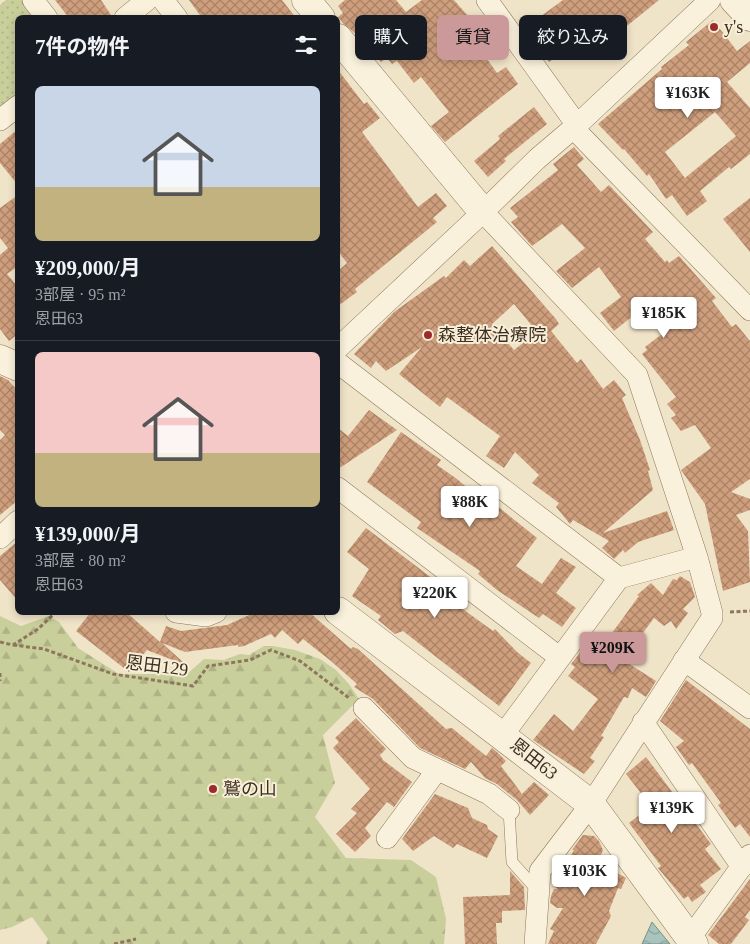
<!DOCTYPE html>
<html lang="ja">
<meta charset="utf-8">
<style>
body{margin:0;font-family:"Times New Roman","Noto Sans JP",serif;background:#242831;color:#f1f3f6;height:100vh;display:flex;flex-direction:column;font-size:19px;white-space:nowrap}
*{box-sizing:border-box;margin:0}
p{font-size:16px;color:#9ea1a6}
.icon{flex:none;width:28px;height:28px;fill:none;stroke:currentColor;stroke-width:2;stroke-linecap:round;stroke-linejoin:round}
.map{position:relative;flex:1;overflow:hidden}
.sheet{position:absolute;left:15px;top:15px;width:325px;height:600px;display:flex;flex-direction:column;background:#171b24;border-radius:8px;box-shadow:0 2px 8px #0003}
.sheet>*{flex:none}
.banner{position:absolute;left:355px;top:15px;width:320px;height:45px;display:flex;gap:10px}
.price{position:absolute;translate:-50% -42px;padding:0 11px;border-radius:5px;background:#fff;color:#222;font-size:16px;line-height:32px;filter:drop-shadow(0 1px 2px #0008)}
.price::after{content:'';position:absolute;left:50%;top:30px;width:15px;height:11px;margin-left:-8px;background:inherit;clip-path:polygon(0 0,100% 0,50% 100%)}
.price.on{background:#cc999b;color:#111}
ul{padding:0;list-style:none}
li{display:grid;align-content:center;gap:10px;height:265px;padding:0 20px}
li+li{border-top:1px solid #363941}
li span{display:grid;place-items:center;height:155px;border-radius:8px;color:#555}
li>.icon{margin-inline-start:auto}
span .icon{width:90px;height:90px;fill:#fffc;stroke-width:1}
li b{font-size:21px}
h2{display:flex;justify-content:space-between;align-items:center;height:60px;padding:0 20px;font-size:21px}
.pill{padding:0 18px;border-radius:8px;background:#171b24;box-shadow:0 2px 8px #0003;font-size:18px;line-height:45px}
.pill.on{background:#cc999b;color:#111}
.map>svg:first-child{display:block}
.grass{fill:url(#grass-dots)}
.forest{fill:url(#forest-firs)}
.water{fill:url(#water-waves);stroke:#6f938a}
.building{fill:url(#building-cross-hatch);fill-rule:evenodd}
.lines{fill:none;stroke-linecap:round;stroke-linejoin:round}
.service-casing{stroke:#8d765c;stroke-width:12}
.minor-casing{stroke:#8d765c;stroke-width:22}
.tertiary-casing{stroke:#8d765c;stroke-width:29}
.path{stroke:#8d765c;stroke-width:3;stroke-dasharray:4 2.5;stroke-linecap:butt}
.service{stroke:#faf1dc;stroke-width:11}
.minor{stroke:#faf1dc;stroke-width:21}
.tertiary{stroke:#faf1dc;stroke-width:28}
.poi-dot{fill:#9e2a2b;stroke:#f7eed8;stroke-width:2}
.labels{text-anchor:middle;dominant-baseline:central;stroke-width:4;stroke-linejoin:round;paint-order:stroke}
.poi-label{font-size:18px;fill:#3d2e20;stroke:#f7eed8;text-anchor:start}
.street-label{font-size:18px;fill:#3d2e20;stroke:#f7eed8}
</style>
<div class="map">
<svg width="750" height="944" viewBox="0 0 750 944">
<defs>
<pattern id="grass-dots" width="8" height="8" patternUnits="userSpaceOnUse" patternTransform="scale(1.25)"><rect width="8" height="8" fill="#c9cf9b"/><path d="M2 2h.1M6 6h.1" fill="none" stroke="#aeb285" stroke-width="1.8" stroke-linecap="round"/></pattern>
<pattern id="forest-firs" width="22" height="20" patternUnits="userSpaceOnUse" patternTransform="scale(1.25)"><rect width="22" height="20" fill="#c9cf9b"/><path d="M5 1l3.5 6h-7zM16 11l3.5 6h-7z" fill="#aeb285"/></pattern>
<pattern id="water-waves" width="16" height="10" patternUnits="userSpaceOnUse" patternTransform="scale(1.25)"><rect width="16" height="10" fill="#a9c4bc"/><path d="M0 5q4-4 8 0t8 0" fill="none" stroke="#8ba098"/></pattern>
<pattern id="building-cross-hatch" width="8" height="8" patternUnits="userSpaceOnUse" patternTransform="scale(1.25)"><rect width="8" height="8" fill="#cf9f7d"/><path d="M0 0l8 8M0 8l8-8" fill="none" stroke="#a98266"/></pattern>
</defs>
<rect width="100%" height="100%" fill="#f0e4c8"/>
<path class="grass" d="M6 0H33L47 17 18 18 17 106 0 120V5Z"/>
<path class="forest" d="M0 616 21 626 49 616 59 622 78 648 119 674H187L204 659 224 660 240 654 249 655 264 646H273L295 650 320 659 336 670 349 684 359 699 323 735 335 783 315 817 346 858 411 860 436 877 446 919 444 944H46L48 939 32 917 12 927 0 930Z"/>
<path class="water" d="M652 922 670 944H642Z"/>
<path class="building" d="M55 0H101L113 18H69Z
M189 0H282L296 18H202Z
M345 0H396L406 12 422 0H454L475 24 467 31 497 73 506 67 518 84 445 142 431 126 449 112 421 77 414 83 397 61 392 64 387 58 381 62 362 39 344 24 338 17 343 13 338 6Z
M563 0H659L596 51 585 36 549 62 527 34 541 24 537 19Z
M713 20 737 51 750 41V63L727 82 750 108V154L731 169 729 167 700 191 707 201 687 216 672 195 666 199 649 174 647 176 624 149 623 150 598 124 662 69 661 67 689 45 686 42ZM715 112 736 136 685 178 665 152Z
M338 70 364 104 367 102 380 118 362 132 418 207 436 193 447 206 433 218 437 222 355 289 357 292 338 306V271L347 263 338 251Z
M534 107 547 124 504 159 506 161 488 177 474 161 500 139 498 136Z
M18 129V185L0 163V144Z
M574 147 584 159 577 165 601 192 609 185 653 232 645 239 665 262 667 260 669 263 679 256 716 298 712 301 732 327 736 324 750 341V479L731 492 750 499V510L736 515 748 531 750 582 723 591 705 504 681 470 711 448 695 425 681 431 671 418 676 415 667 404 676 397 642 354 647 350 645 347 666 331 644 307 614 331 600 313 621 297 599 267 572 288 556 271 585 248 562 224 532 246 511 222 518 217 510 208 558 170 553 164Z
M18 195V266L7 274 18 287V334L9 341 0 329V255L8 248 0 238V208Z
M750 198V252L723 219Z
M492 246 556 319 559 324 551 331 577 363 581 359 603 389 614 380 626 395 622 398 640 440 650 470 648 471 653 490 603 533 667 511 674 530 638 542 625 553 623 550 614 559 602 548 609 541 573 520 570 524 556 507 559 503 532 483 539 475 515 452 504 468 486 456 500 436 447 397 440 407 399 374 422 347 386 371 376 361 371 368 354 354 394 312 444 276 446 278 464 260 470 266ZM514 304 537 332 514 350 492 324Z
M0 376 8 380 18 391 17 501 0 515V440L5 435 0 430Z
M369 410 397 430 338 469V428L348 436Z
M401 432 441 460 437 465 457 479 487 505 491 501 537 538 516 566 542 584 561 558 576 567 556 593 576 608 562 627 543 614 539 618 497 590 478 574 480 571 417 528 421 522 367 482Z
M366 528 441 585 462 604 460 607 493 631 495 629 517 652 531 663 499 706 403 631 395 634 378 620 381 616 352 596 369 569 347 552Z
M18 541V601L0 580V556Z
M680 576 690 582 695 597 683 609 688 613 676 629 671 621 664 626 654 618 623 660 656 681 646 697 632 688 628 698 624 697 601 736 604 737 590 758 595 761 584 774 533 740 554 714 573 731 598 699 568 676 575 667 571 664 582 650 593 659 639 596 637 595 651 583 663 595 673 579 677 580Z
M91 612H126L160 642 166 626 181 631 227 625 256 612H309L351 649 353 647 358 649 446 729 452 728 486 756 492 748 497 752 506 761 501 766 522 794 534 782 549 795 530 815 517 800 497 784 485 778 471 762 465 769 420 748 373 699 354 687 357 684 331 661 303 639 298 644 282 630 275 638 271 634 244 646 238 647V645L185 652 162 643 184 663 183 664 147 650 129 672 76 631Z
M686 680 750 729V837L740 824 735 828 718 805 721 803 692 763 689 765 676 747 684 741 660 721Z
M356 718 386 749 380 755 383 760 412 782 394 807 387 802 365 828 371 836 355 852 336 834 357 813 351 809 370 789 333 748 339 742 335 738Z
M646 757 711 844 705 849 721 869 700 885 706 892 692 902 688 896 684 899 658 868 661 866 629 823 651 806 626 774Z
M435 794 468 808 472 818 487 825 488 829 498 836 487 858 457 844 453 848 434 836 413 851 402 839Z
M583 835 594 836 599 841 603 850 598 862 626 878 621 889 618 888 609 911 611 916 596 944H548L554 931 550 929 563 908H557L550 903 551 896 554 889H558L555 887 562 874 583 886 588 880 568 861 574 850H572Z
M510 871 524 887 525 910 502 911V923H496L497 944H465L463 897 510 895Z
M750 879V910L745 917 749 920 731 944H719L708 935Z"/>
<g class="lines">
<g class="service-casing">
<path id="service" d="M509 810 512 862 538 891"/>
</g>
<g class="minor-casing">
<path id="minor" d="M33 0 47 18
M163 0 177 18
M487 0 577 125 579 134 750 310
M125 18 147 0
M0 120 18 106
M483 212 637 375 697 557 712 613V618L591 804 540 871 535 944
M338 348 483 212 537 159 577 125 710 0
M338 363 619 578
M338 488 559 657
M0 538 18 521
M176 612 206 616 216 612
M684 660 750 708
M364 708 413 758 489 794 509 810
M643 722 742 867
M503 735 619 578 697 557
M387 838 437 770
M690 938 750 855"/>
</g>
<g class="tertiary-casing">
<path id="tertiary" d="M306 0 321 18
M734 0 750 17
M338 38 483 212
M0 359 18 367
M338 611 591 804 694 944"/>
</g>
<path class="path" d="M730 612 750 611
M0 642 13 645 38 629 56 612
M13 645 44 649 113 674 193 686 208 666 250 660 271 650 300 661 349 698
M0 673V681
M114 944 136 939"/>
<use href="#service" class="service"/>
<use href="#minor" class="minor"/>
<use href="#tertiary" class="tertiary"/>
</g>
<g class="poi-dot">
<circle cx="714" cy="27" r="5"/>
<circle cx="428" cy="335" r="5"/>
<circle cx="213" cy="789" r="5"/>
</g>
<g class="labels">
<g class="poi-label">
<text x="724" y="27">y's</text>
<text x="438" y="335">森整体治療院</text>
<text x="223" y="789">鷲の山</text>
</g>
<g class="street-label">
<text transform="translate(157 666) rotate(7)">恩田129</text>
<text transform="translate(534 759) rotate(38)">恩田63</text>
</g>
</g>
</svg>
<b class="price" style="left:688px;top:119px">¥163K</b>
<b class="price" style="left:664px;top:339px">¥185K</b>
<b class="price" style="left:470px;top:528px">¥88K</b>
<b class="price" style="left:435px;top:619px">¥220K</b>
<b class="price on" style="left:613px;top:674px">¥209K</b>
<b class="price" style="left:672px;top:834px">¥139K</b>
<b class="price" style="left:585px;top:897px">¥103K</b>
<div class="banner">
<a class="pill">購入</a>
<a class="pill on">賃貸</a>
<a class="pill">絞り込み</a>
</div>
<section class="sheet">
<h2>7件の物件<svg class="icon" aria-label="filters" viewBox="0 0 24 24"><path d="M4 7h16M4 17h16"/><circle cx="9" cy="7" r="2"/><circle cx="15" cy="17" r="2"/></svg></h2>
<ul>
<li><span style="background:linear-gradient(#c9d6e8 65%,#c2b280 0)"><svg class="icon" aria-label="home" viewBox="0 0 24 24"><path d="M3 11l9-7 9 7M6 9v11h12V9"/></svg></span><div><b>¥209,000/月</b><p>3部屋 · 95 m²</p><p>恩田63</p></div></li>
<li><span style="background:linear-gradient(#f6c9c9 65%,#c2b280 0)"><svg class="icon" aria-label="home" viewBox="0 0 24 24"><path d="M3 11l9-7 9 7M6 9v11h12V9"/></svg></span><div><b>¥139,000/月</b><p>3部屋 · 80 m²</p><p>恩田63</p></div></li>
</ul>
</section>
</div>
